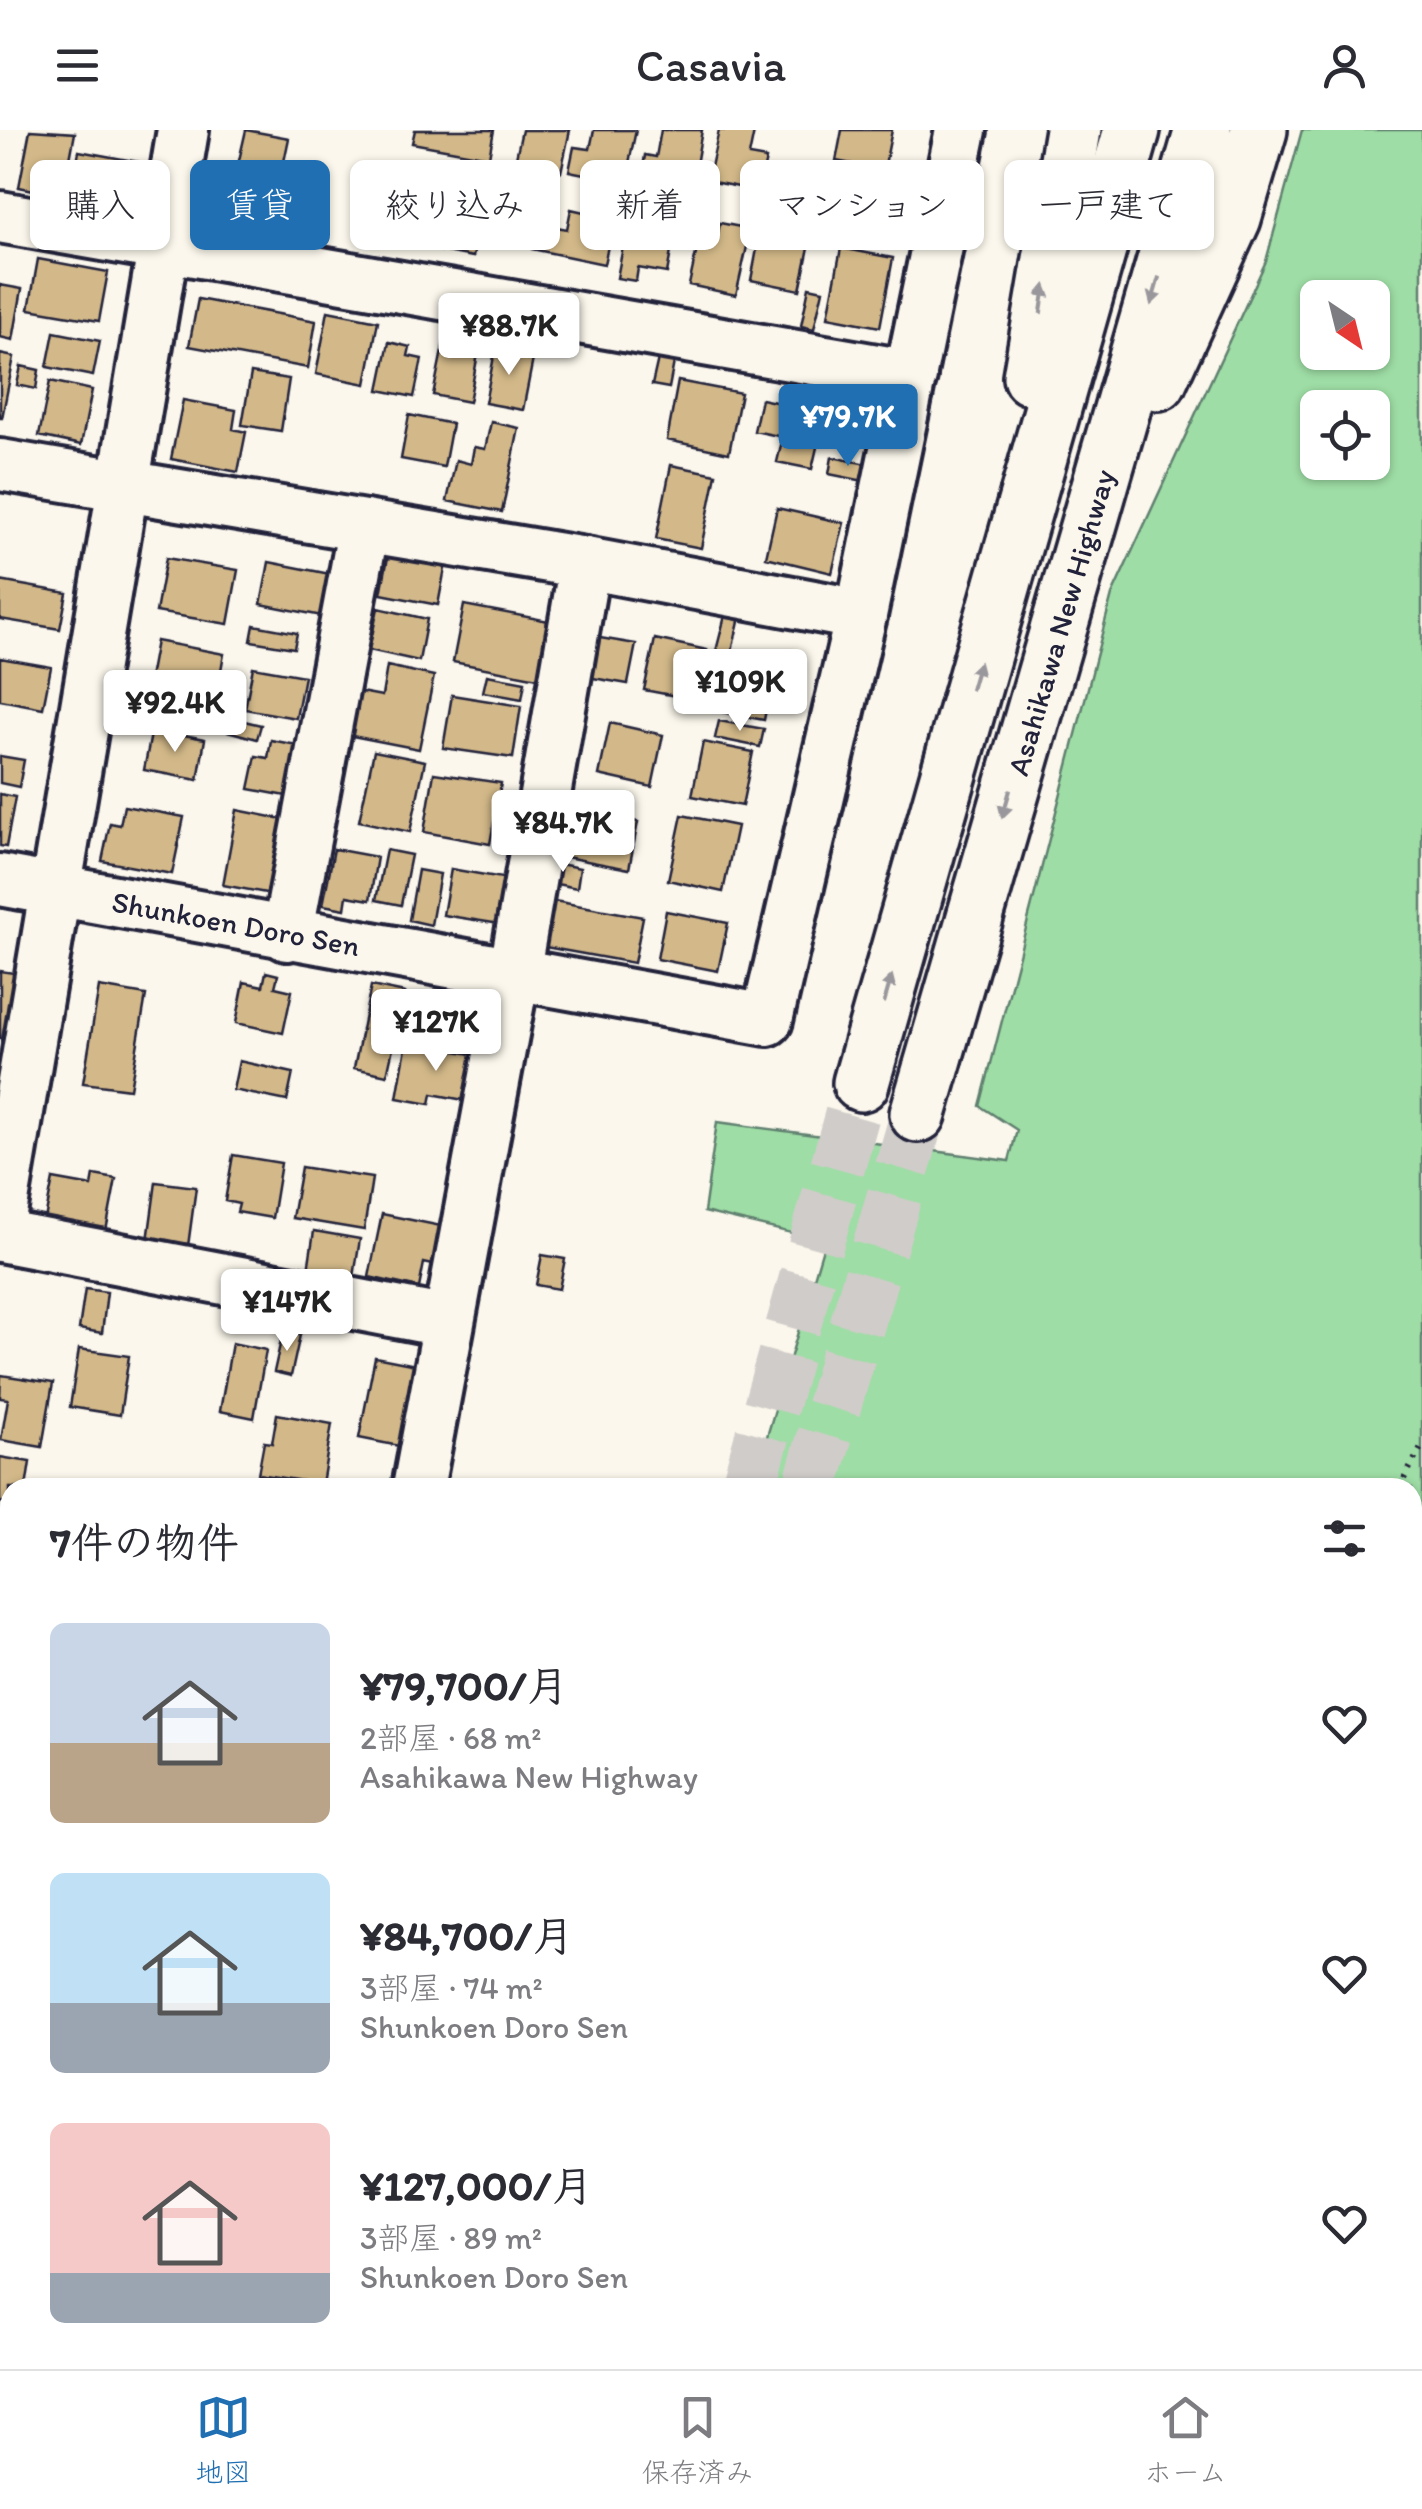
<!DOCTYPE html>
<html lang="ja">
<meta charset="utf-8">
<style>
body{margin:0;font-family:Itim,"Klee One",sans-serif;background:#f2f2f3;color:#2b2b33;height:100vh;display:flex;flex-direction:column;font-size:38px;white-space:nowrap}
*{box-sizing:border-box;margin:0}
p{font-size:32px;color:#7c7c81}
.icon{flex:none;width:55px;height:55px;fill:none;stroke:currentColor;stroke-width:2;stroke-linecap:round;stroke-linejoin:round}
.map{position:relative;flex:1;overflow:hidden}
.side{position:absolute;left:0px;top:1348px;width:1422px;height:892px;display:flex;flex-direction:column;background:#fff;border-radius:30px 30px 0 0;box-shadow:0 2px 8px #0004}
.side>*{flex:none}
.guide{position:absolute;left:30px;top:30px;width:1362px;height:90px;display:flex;gap:20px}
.needle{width:65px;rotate:145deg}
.buttons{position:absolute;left:1300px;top:150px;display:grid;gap:20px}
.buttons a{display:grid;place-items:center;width:90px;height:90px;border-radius:15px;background:#fff;box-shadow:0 2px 8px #0004;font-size:50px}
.price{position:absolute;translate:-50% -85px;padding:0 22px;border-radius:10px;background:#fff;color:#222;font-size:32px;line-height:65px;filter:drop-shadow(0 2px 5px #0008)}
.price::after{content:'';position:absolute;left:50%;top:60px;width:30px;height:22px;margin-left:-15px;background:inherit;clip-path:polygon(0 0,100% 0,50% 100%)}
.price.current{background:#1f6fb2;color:#fff}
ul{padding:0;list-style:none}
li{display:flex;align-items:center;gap:30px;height:250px;padding:0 50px}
li span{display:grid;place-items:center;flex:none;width:280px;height:200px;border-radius:15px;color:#555}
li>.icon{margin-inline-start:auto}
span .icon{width:120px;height:120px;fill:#fffc;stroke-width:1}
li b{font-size:42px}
h2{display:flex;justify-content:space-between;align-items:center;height:120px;padding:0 50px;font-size:42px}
.pill{padding:0 35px;border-radius:15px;background:#fff;box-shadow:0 2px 8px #0004;font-size:35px;line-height:90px}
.pill.current{background:#1f6fb2;color:#fff}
header{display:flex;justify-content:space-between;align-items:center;height:130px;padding:0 50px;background:#fff;font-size:45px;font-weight:600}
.tabs{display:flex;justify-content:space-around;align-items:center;height:140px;border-top:2px solid #e1e1e2;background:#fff;font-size:28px;color:#7c7c81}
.tabs a{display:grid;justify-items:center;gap:5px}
.tabs .current{color:#1f6fb2}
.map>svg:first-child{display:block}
.green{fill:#9edda5;stroke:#608070;stroke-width:2.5;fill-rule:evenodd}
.building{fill:#d3b989;stroke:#22223b;stroke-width:2.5}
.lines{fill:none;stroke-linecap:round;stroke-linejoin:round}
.highway-tunnel{stroke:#d0ccc9;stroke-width:55;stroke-dasharray:55 28;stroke-linecap:butt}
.minor-casing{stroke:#22223b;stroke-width:58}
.highway-casing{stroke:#22223b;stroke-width:62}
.path{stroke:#22223b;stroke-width:6;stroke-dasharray:2.5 8;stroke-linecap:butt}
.minor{stroke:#fbf7ec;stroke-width:50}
.highway{stroke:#fbf7ec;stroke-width:55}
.oneway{fill:#99979c}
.labels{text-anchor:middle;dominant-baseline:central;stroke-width:8;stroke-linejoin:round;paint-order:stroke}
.street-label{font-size:30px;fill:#22223b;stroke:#fbf7ec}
</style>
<header><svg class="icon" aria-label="menu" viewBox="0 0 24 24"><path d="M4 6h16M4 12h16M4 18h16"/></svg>Casavia<svg class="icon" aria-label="person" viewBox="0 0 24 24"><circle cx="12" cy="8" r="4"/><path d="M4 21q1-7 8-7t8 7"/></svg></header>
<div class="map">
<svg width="1422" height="2239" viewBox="0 0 1422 2239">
<rect width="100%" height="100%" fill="#fbf7ec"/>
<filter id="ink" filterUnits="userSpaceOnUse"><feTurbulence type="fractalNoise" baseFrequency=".01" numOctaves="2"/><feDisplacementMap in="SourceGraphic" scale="20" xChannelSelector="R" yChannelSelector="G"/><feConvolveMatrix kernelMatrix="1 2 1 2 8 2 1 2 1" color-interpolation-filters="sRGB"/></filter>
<g filter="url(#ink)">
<path class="green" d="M1302 0H1422V2239H651L654 2230H1412V1358L752 1357 825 1111 704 1082 717 992 1009 1031 1017 1000 980 976 1112 465 1266 131ZM1318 168H1372V222H1318ZM1318 278H1372V332H1318Z"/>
<path class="building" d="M30 0 75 3 63 66 19 57Z
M246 0 289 8 276 70 232 61Z
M415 0H494L489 27 412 13Z
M522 0H570L561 42 515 32Z
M594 0H636L625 52 569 41 574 17 590 19Z
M661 0H702L692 59 641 51 645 25 656 27Z
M719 0 754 2 749 26 766 29 759 61 708 51Z
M842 0H892L884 40 836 31Z
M79 21 139 32 131 72 72 61Z
M444 58 469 63 466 74 485 77 473 127 431 119Z
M571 79 614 89 604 134 532 119 537 93 567 99Z
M720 93 751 99 736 165 689 155 700 105 717 109Z
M762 93 812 103 800 160 751 150Z
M626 101 673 111 667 143 638 138 636 151 617 148Z
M841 118 893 128 880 197 828 187Z
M38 129 108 142 99 191 29 179Z
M0 155 22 159 13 210 0 207Z
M809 157 823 160 814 199 801 196Z
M198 169 316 191 308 238 189 216Z
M328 181 378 191 366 254 316 244Z
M54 202 100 211 93 246 47 237Z
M445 206 480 213 469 272 433 265Z
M389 212 410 217 408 226 422 229 414 267 379 260Z
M496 216 534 224 523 280 485 273Z
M0 224 14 227 2 288H0Z
M659 224 675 227 669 258 652 255Z
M21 236 39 240 36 259 17 255Z
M251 243 289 249 281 301 242 295Z
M50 251 92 260 81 315 39 306Z
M678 251 741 263 729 323 667 310Z
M793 259 842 269 836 293 830 292 826 314 818 313 812 339 777 332 783 307 754 301 761 269 790 275Z
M183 270 236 280 233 299 246 302 238 342 171 329Z
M409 285 452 294 444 337 401 329Z
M491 292 519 298 502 382 447 371 456 330 471 334 474 317 485 319Z
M832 327 867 334 864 351 829 344Z
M671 335 716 344 701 418 656 409Z
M777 378 844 393 832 443 766 427Z
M389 422 446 433 438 475 381 464Z
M166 428 238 440 228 494 156 482Z
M269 432 335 445 327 487 261 474Z
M0 451 67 463 60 499 0 489Z
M728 474 742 478 731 525 716 521Z
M464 475 554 492 543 549 453 532Z
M378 478 427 489 419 531 369 520Z
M254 495 297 503 294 518 251 511Z
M594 507 636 514 628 554 587 547Z
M655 509 707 520 697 570 644 560Z
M156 511 224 524 215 573 147 559Z
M0 528 51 537 43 578 0 570Z
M715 532 773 544 764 590 706 579Z
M387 536 434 546 419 619 342 604 350 560 382 566Z
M253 537 304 546 296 588 245 579Z
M487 545 525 552 522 569 483 562Z
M452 565 521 576 513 628 443 618Z
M219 585 261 595 257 609 216 598Z
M719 591 764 599 760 617 715 608Z
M610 593 663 605 652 657 599 645Z
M152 599 205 609 198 650 144 640Z
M271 610 302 616 292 667 249 659 256 626 268 628Z
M703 612 753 622 742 676 692 666Z
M374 621 425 631 410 702 359 691Z
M0 626 24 630 19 657 0 653Z
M434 643 501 653 490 714 424 702Z
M0 664 15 667 6 717 0 716Z
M124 676 184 687 172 744 102 731 110 693 120 695Z
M560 677 638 692 629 739 550 724Z
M237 680 292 691 277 765 223 755Z
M682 685 737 696 723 762 668 750Z
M334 719 377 727 370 770 347 766 345 779 323 775Z
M386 720 411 725 401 775 376 770Z
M550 732 580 738 577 758 546 752Z
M451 739 508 749 500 794 443 785Z
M418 740 440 744 431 795 409 790Z
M543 769 643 787 634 833 534 815Z
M666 781 728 793 718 841 657 829Z
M0 841 14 843 5 910 0 909Z
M266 842 278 845 275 857 292 861 283 903 236 893 244 852 263 856Z
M371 856 405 863 387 945 354 938Z
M99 857 146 865 130 959 83 953Z
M407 912 477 925 469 971 432 964 430 974 397 968Z
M239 931 293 943 287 971 233 960Z
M233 1025 281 1033 272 1088 237 1082 239 1074 225 1071Z
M301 1037 372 1048 364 1100 292 1088Z
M94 1045 116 1049 106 1101 45 1089 53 1049 92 1056Z
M156 1052 196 1057 188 1116 148 1111Z
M382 1084 441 1096 433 1135 424 1133 419 1158 369 1147Z
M314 1101 360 1109 354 1147 308 1140Z
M542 1125 565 1129 559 1159 536 1155Z
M85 1159 107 1162 102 1203 79 1199Z
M283 1201 300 1205 291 1246 274 1242Z
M232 1213 266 1220 254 1288 220 1281Z
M79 1219 129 1226 120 1285 70 1277Z
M375 1227 426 1237 409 1318 359 1308Z
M1 1245 53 1253 42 1317 1 1310 8 1269 0 1268Z
M277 1284 332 1294 322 1354 258 1344 264 1312 272 1313Z
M0 1327 30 1332 26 1358H10V1374L0 1372Z
M0 1395 10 1396V1459L0 1458Z
M0 1588 10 1590V1652L0 1650Z
M1 1743 10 1744V1780L0 1778Z
M3 1784 10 1785V1828L0 1827Z
M0 1901 10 1903V1961L0 1959Z
M0 1985 10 1987V2034L0 2032Z
M1 2173 10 2175V2208L0 2206Z"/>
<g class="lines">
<path class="highway-tunnel" d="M748 1358 861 953
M810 1358 918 984"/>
<g class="minor-casing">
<g id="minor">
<path d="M0 87 911 246"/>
<path d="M0 335 585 433 861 485"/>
<path id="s1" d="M0 750 767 890 861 485 961 0"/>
<path d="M287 805 364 396"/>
<path d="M0 1089 183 0"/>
<path d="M0 1106 448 1192"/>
<path d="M418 1358 514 845 585 433"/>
<path d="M0 1489 10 1490"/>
<path d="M0 1859 10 1860"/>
<path d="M393 2239 395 2230"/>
</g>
</g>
<g class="highway-casing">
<g id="highway">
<path d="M1031 247 1073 0"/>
<path d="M1158 252 1233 88 1259 0"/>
<path d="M861 953 1132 0"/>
<path id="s2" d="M918 984 1203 0"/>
<path d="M499 2239 501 2230"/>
<path d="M568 2239 571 2230"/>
</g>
</g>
<path class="path" d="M1399 1358 1422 1316
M1192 2239 1194 2230
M1341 2239 1342 2230"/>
<use href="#minor" class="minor"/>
<use href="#highway" class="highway"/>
</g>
<defs><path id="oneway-solid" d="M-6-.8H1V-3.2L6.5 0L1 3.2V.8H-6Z" transform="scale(2.5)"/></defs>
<g class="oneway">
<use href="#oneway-solid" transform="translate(1155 161) rotate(106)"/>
<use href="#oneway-solid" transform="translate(1043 169) rotate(-81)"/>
<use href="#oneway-solid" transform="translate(975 546) rotate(-74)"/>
<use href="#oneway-solid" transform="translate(1006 674) rotate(106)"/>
<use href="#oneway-solid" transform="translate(888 859) rotate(-74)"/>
</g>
</g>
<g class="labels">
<g class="street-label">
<text stroke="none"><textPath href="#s2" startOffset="512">Asahikawa New Highway</textPath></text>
<text stroke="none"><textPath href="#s1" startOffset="240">Shunkoen Doro Sen</textPath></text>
</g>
</g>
</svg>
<div class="buttons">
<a><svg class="needle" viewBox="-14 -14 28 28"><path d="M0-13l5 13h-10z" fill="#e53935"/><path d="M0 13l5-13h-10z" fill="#7c7c81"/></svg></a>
<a><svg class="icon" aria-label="locate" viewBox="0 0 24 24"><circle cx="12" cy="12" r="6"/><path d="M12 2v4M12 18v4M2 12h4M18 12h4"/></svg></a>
</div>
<b class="price" style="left:509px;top:248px">¥88.7K</b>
<b class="price current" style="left:848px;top:339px">¥79.7K</b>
<b class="price" style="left:740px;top:604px">¥109K</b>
<b class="price" style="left:175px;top:625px">¥92.4K</b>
<b class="price" style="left:563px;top:745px">¥84.7K</b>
<b class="price" style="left:436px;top:944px">¥127K</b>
<b class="price" style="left:287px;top:1224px">¥147K</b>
<div class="guide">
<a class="pill">購入</a>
<a class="pill current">賃貸</a>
<a class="pill">絞り込み</a>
<a class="pill">新着</a>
<a class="pill">マンション</a>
<a class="pill">一戸建て</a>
</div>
<section class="side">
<h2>7件の物件<svg class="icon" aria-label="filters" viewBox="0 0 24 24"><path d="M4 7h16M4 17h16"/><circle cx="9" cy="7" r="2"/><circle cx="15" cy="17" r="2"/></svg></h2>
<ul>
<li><span style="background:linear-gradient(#c9d6e8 60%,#b9a48a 0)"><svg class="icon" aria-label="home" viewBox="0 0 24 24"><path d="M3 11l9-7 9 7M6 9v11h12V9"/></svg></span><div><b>¥79,700/月</b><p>2部屋 · 68 m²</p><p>Asahikawa New Highway</p></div><svg class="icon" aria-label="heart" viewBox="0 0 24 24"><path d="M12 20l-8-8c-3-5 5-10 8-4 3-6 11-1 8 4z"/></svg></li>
<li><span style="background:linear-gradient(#bfe0f5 65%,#9aa5b1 0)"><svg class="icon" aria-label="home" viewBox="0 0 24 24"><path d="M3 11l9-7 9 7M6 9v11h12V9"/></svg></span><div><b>¥84,700/月</b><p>3部屋 · 74 m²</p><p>Shunkoen Doro Sen</p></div><svg class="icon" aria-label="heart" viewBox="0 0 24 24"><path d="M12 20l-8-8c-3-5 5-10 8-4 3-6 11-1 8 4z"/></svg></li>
<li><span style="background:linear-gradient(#f6c9c9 75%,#9aa5b1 0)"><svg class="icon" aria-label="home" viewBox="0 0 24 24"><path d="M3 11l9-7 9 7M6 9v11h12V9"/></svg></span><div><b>¥127,000/月</b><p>3部屋 · 89 m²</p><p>Shunkoen Doro Sen</p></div><svg class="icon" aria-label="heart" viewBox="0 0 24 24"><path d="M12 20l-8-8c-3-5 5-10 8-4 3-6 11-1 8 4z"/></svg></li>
</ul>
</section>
</div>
<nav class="tabs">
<a class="current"><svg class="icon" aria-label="map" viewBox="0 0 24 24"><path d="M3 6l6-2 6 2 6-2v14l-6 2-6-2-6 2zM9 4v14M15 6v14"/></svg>地図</a>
<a><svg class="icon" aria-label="saved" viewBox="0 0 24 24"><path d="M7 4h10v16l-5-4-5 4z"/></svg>保存済み</a>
<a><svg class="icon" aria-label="home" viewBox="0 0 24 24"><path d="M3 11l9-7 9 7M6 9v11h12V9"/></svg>ホーム</a>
</nav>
